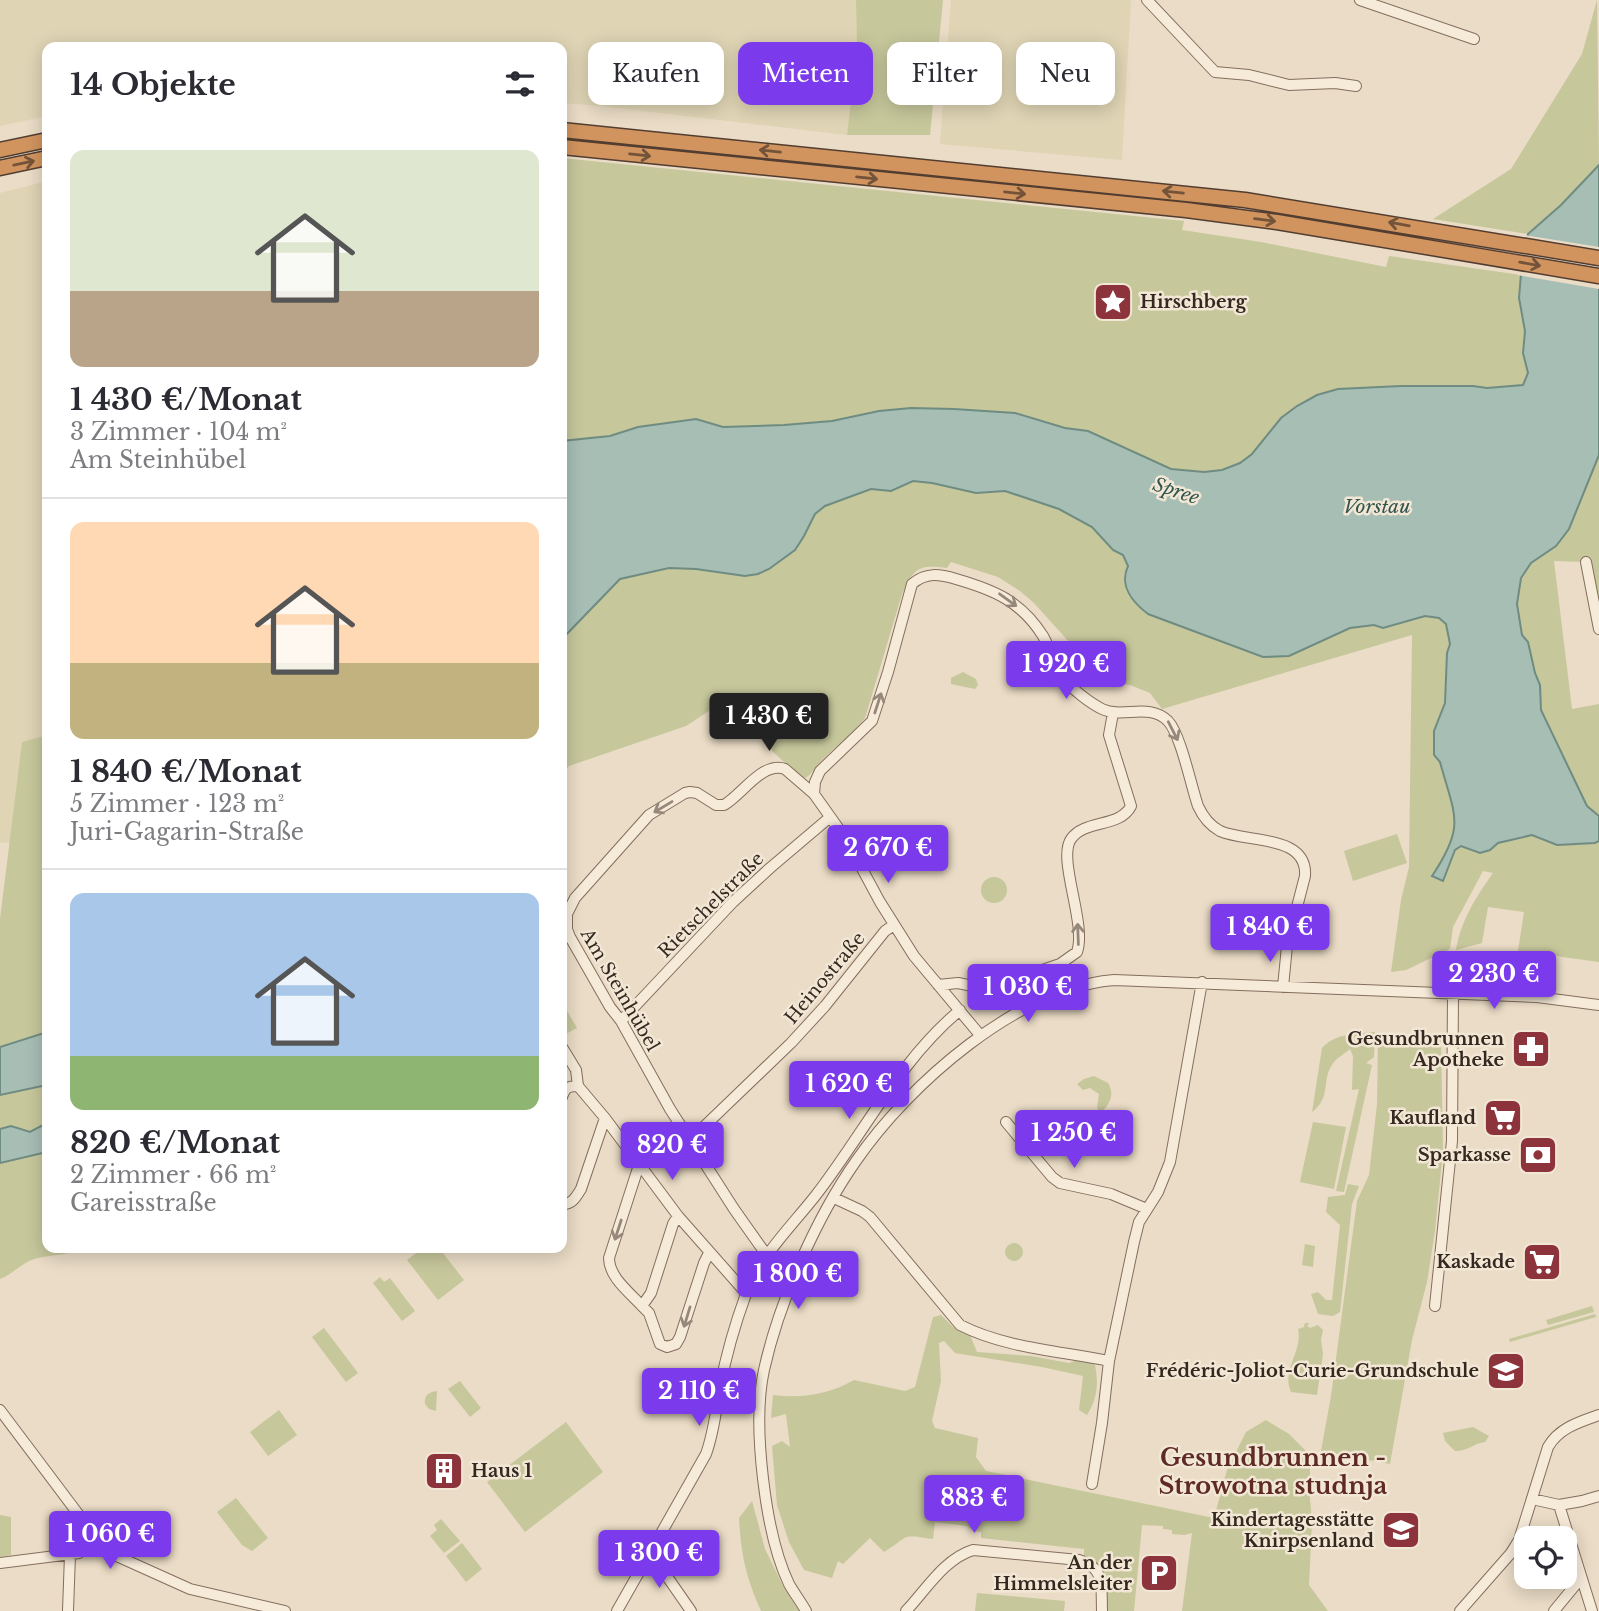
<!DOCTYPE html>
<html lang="de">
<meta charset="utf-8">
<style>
body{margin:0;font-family:"Libre Baskerville",serif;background:#f2f2f3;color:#2b2b33;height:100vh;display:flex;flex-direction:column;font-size:26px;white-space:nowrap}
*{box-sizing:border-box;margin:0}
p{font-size:23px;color:#7c7c81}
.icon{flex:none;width:38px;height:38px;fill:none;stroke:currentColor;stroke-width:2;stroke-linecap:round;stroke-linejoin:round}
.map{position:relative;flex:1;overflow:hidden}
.side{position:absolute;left:42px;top:42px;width:525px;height:1211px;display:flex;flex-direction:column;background:#fff;border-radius:14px;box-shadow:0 4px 18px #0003}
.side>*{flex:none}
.top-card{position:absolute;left:588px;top:42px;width:665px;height:63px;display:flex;gap:14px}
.fabs{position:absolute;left:1514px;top:1526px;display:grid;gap:14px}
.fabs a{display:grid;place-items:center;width:63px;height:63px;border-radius:14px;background:#fff;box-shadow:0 4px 18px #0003;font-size:35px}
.price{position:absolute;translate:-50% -60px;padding:0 16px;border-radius:7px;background:#7c3aed;color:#fff;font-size:23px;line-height:46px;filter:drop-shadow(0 2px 4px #0008)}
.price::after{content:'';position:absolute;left:50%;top:42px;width:21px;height:16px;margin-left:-10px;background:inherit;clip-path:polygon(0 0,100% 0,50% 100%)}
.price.current{background:#222;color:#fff}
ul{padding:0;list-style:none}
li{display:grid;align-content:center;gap:14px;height:371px;padding:0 28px}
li+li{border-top:2px solid #e1e1e2}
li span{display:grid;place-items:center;height:217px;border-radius:14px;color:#555}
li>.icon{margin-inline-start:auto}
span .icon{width:126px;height:126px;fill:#fffc;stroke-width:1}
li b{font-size:30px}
h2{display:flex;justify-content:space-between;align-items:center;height:84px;padding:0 28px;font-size:30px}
.tag{padding:0 24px;border-radius:14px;background:#fff;box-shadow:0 4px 18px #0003;font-size:24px;line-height:63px}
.tag.current{background:#7c3aed;color:#fff}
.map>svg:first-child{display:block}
.farmland{fill:#dfd4b4}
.green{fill:#c6c79b}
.water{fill:#a7beb5;stroke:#6f8c82;stroke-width:2}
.pier{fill:#eadcc6}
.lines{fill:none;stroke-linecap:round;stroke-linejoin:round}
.minor-casing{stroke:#846e5d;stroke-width:12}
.highway-casing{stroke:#523d31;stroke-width:17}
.minor{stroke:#f6ead9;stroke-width:10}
.highway{stroke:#d1945f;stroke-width:14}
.oneway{stroke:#735339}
.oneway2{stroke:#96897c}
.labels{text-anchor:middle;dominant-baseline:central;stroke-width:5;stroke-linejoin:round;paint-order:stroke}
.poi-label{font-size:18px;font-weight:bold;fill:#352820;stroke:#f2e7d5;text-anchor:end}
.street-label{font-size:18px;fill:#352820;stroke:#f2e7d5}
.water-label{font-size:19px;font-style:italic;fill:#31544e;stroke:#f2e7d5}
.district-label{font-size:24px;font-weight:bold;fill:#5e2a23;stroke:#f2e7d5}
</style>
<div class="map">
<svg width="1599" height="1611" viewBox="0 0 1599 1611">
<rect width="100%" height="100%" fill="#eadcc6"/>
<path class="farmland" d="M0 0H856L857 51 847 135 601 106 562 103V47H47V116L0 126Z
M951 0H1131L1122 160 940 144Z
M47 181V735L22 742 10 843 0 842V193Z"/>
<path class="green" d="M856 0H943L930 135H847L857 51Z
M1597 0 1599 165 1561 205 1528 234 1433 219 1511 169 1582 54Z
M562 158 1184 221 1182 230 1261 242 1386 267 1389 256 1521 275 1519 298 1525 331 1523 353 1528 373 1523 385 1487 388 1473 386H1401L1263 441 1252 454 1240 463 1222 470 1204 472 1171 469 1088 431 1065 428 1015 413 911 408 879 411 832 421 784 425 723 427 696 419 638 427 610 436 562 441Z
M1599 455V629L1586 562 1554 561 1572 709 1599 704V816L1587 806 1541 710 1540 685 1535 673 1528 643 1522 636 1517 604 1521 578 1531 563 1556 546 1569 529Z
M913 481 932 483 976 493 1005 491 1059 509 1092 527 1113 550 1123 555 1128 566 1124 574 1131 598 1148 614 1289 656 1350 628 1374 625 1383 628 1425 616 1439 618 1446 624 1450 644 1447 653 1445 703 1434 731V755L1440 762C1455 817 1466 824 1433 876L1443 881 1456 850 1461 846 1490 850 1498 843 1533 835 1557 845H1578L1599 841V962L1518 951 1524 912 1488 907 1482 943 1456 950C1461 920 1476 897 1493 873L1483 871 1453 927 1450 949 1406 970 1391 972 1401 900 1409 867 1412 635 1162 709 1150 693 1130 685 1111 682 1097 673 1034 603 1020 591 998 577 951 562 947 568C918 564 914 568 902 594L865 718C852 735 836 746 821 761 815 767 811 777 802 779L767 746 729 698 686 726 569 766 562 773V639L620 579 669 568 769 569 795 550 804 536 815 514 825 506 871 489 891 491Z
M963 672 976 679 978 685 975 689 951 684V678Z
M47 735V1032L0 1047V919L22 742Z
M1397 834 1407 863 1353 881 1344 851Z
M981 890a13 13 0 1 1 26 0a13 13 0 1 1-26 0Z
M562 1002 577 1028 562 1036Z
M1375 1032 1374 1057 1366 1063 1372 1065 1344 1192 1336 1191 1359 1089 1352 1090 1353 1056 1350 1049C1344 1054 1335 1059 1332 1065 1321 1081 1332 1097 1312 1112L1322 1048C1336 1033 1355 1034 1375 1032Z
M1378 1038 1441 1040 1443 1151 1435 1231 1427 1282 1412 1340 1390 1464 1321 1451 1331 1396 1357 1201 1369 1175 1377 1104Z
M1094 1076 1108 1083C1115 1095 1110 1103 1101 1113L1097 1108 1099 1094 1090 1088 1083 1090 1077 1084 1084 1079Z
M47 1085V1123L30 1132 11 1126 0 1129V1095Z
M1313 1122 1346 1127 1334 1189 1300 1182Z
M47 1152V1248H85C65 1257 45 1254 29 1261 19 1266 11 1275 0 1279V1163Z
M1348 1184 1359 1186 1352 1204 1340 1312 1333 1316 1318 1314 1311 1294 1318 1292 1326 1300H1332L1340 1225 1326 1212 1328 1197 1345 1195Z
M1005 1252a9 9 0 1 1 18 0a9 9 0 1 1-18 0Z
M1305 1244 1315 1246 1313 1267 1302 1265Z
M423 1248H439L464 1280 438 1300 407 1260Z
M380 1277 384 1282 390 1278 415 1311 402 1321 373 1283Z
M1592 1306 1594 1312 1548 1325 1546 1320Z
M1595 1314 1596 1317 1510 1342 1509 1339Z
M941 1315 953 1327 970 1335 977 1352 1031 1356 1069 1363 1083 1358 1094 1361C1099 1381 1098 1398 1087 1415L1079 1410 1083 1376 1042 1367 955 1353 944 1341 939 1343 941 1381 932 1421 935 1428 978 1438 976 1457 986 1471 1214 1518 1227 1470 1246 1432 1266 1420 1289 1434 1310 1455V1500L1312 1522 1309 1585 1328 1611H1182L1192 1533 1184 1535 1172 1534V1530L1163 1529V1526L1142 1525 1134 1611H1104L1103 1568 1093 1560 1084 1557V1549L981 1538V1532L973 1531 967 1526 935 1522 933 1539C898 1534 911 1536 884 1552L870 1538 843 1564 838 1561 832 1578 804 1570 789 1542 777 1505 772 1446 782 1441 790 1447 786 1414 771 1418 773 1395C801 1399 830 1394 854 1380L905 1391 915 1387 933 1317Z
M1305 1323H1309L1307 1326 1310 1328 1318 1325 1323 1330 1321 1340 1323 1354 1317 1395 1291 1392C1281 1369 1303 1352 1298 1329L1304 1327Z
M324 1328 358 1373 346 1382 312 1337Z
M460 1381 481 1408 470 1417 448 1389Z
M437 1391 436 1411 429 1409 425 1404C424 1395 429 1392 437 1391Z
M279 1410 297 1435 268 1456 250 1432Z
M566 1422 603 1472 525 1532 487 1482Z
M1473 1427 1489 1436 1485 1442C1474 1443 1469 1451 1455 1451L1445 1441 1443 1433Z
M236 1498 268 1538 252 1551 242 1545 217 1512Z
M752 1501 765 1549 784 1588 799 1611H761C746 1577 741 1555 739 1518Z
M0 1515 11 1517V1555L0 1557Z
M441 1519 460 1541 444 1553 430 1536 437 1530 434 1525Z
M462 1543 482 1569 466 1582 446 1556Z
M977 1593 1065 1601 1064 1611H975Z"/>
<path class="water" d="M1599 165V455L1569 529 1556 546 1531 563 1521 578 1517 604 1522 635 1528 642 1535 673 1540 685 1541 710 1587 806 1599 816V841L1595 843 1557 845 1532 835 1498 843 1490 850 1480 853 1461 846 1455 850 1443 881 1432 876C1466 825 1455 817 1440 762L1434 755V731L1445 703 1447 653 1450 644 1446 624 1439 618 1425 616 1383 628 1374 625 1350 628 1289 656 1263 657 1148 614C1132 602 1119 585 1128 566L1123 555 1113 550 1092 527 1059 509 1005 491 976 493 932 483 913 481 891 491 871 489 825 506 815 514 804 536 795 550 769 569 758 574 745 576 696 569 669 568 620 579 562 639V441L610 436 638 427 696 419 723 427 784 425 832 421 879 411 911 408 954 409 1015 413 1065 428 1088 431 1171 469 1204 472 1222 470 1240 463 1252 454 1281 418 1297 406 1317 395 1338 389 1401 386H1473L1487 388 1523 385 1528 373 1523 353 1525 331 1519 298 1522 262 1528 234 1561 205Z
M47 1032V1085L0 1095V1047Z
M47 1123V1152L0 1163V1129L11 1126 30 1132Z"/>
<path class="pier" d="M1524 235 1599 247V289L1517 275Z"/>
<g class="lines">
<g class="minor-casing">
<path id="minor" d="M1147 0 1215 72 1249 75 1289 85 1335 83 1356 86
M1360 0 1474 39
M1586 562 1599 629
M938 985 958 983 987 989 1060 964 1077 952C1087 924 1057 859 1071 839 1085 819 1120 828 1131 806L1109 735 1113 713
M621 1021 733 902 770 868 829 818
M980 1035 914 956 880 902 846 839 814 794 815 782 820 771 872 721 888 672 912 584C926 572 939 574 956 579 994 590 1021 601 1043 636 1051 650 1055 667 1064 679 1072 689 1090 703 1102 709 1123 719 1149 702 1168 721 1181 735 1191 786 1198 806 1203 817 1209 825 1220 831 1246 843 1308 834 1305 876L1287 946 1283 987
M562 1047 576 1070 578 1086 605 1118 678 1216 746 1293
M562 1097C565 1088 568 1086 578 1086
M1006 1122 1052 1177 1060 1183 1111 1194 1147 1209
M690 1140 791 1043 825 1006 885 931 894 925
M639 1165 609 1258C609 1277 629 1292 642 1306
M834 1198 862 1211 870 1217 960 1325C1005 1348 1060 1351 1109 1361
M562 1204C572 1205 576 1197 581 1189L605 1118
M678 1216 673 1224 651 1293 642 1306 649 1313 660 1344 667 1347 676 1344 680 1337 704 1263 709 1253
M798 1269 768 1257 734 1209 670 1109 621 1021 610 1007 570 937 567 929V914L575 898 649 815 685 793 690 792 697 793 716 805H724C742 795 762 761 785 769L814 794
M1435 1306 1452 1141 1453 994
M0 1410 85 1523 91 1540 79 1553 0 1563
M1092 1484 1102 1423 1109 1361 1134 1242 1139 1222 1158 1192 1170 1162 1202 982
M1532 1499 1559 1505 1592 1611
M1559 1505 1582 1501 1599 1496
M90 1544 190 1589 285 1611
M650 1552 691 1611
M68 1611 70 1555
M617 1611 706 1454C714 1432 716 1410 720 1387 726 1356 735 1324 746 1294 761 1255 791 1227 816 1195 864 1133 899 1061 960 1010
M806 1611C801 1602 794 1593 789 1584 765 1534 752 1424 764 1370 779 1302 816 1218 856 1161 909 1084 1018 988 1114 980L1537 997 1599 1005
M906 1611C926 1590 944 1559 973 1550L1079 1560C1106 1568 1101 1587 1102 1611
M1460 1611 1511 1553 1519 1540 1548 1447C1559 1428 1579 1422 1599 1415
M1554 1611 1581 1578"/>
</g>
<g class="highway-casing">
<path id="highway" d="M562 130 1245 200 1599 258
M562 147 1186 210 1277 222 1599 276
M0 150 47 140
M0 168 47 158"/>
</g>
<use href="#minor" class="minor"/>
<use href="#highway" class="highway"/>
</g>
<defs><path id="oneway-shaft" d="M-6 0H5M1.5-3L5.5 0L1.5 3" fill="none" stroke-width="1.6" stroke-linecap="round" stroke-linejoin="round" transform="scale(1.75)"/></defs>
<g class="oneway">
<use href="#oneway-shaft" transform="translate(770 151) rotate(-174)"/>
<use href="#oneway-shaft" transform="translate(640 155) rotate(6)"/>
<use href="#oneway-shaft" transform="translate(24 163) rotate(-12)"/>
<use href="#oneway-shaft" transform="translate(867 178) rotate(6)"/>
<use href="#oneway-shaft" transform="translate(1173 192) rotate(-174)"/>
<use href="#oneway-shaft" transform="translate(1015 193) rotate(6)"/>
<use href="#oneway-shaft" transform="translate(1265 220) rotate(7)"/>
<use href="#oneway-shaft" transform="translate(1399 224) rotate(-170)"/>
<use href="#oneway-shaft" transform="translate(1530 264) rotate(10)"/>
</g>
<g class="oneway2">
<use href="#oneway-shaft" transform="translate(1008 600) rotate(36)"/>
<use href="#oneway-shaft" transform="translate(878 703) rotate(-72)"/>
<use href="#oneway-shaft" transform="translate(1173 731) rotate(63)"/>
<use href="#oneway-shaft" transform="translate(663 807) rotate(149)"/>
<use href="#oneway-shaft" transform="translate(1078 934) rotate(-92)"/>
<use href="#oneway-shaft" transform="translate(618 1230) rotate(108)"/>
<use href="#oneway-shaft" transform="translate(687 1317) rotate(107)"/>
</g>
<defs>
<g id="sight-square" transform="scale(2.0125)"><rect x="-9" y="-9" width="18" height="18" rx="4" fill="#8d333c" stroke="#f2e7d5"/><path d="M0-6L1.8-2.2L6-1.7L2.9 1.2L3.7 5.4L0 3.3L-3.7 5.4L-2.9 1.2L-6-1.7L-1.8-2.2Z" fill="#fff"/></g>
<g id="pharmacy-square" transform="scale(2.0125)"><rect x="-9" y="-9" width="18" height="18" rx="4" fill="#8d333c" stroke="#f2e7d5"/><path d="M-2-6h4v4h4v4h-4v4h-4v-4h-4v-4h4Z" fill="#fff"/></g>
<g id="supermarket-square" transform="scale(2.0125)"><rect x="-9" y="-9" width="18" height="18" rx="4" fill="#8d333c" stroke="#f2e7d5"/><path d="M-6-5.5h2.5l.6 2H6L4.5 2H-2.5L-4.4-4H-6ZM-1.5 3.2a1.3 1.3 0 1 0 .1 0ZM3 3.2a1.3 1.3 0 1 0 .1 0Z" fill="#fff"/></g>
<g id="bank-square" transform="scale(2.0125)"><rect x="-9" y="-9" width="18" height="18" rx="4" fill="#8d333c" stroke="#f2e7d5"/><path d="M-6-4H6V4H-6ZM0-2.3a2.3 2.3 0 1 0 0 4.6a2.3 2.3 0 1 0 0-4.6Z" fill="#fff"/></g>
<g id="school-square" transform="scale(2.0125)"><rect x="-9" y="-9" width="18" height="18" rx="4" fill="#8d333c" stroke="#f2e7d5"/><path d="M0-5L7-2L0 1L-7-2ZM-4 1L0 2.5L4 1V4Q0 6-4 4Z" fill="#fff"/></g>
<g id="building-square" transform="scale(2.0125)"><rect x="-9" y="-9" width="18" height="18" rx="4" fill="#8d333c" stroke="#f2e7d5"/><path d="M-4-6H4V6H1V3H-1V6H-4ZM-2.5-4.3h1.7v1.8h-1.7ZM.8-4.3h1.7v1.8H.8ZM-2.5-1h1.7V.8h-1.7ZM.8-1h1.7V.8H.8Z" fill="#fff"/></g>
<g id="parking-square" transform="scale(2.0125)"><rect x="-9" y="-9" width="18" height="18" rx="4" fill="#8d333c" stroke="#f2e7d5"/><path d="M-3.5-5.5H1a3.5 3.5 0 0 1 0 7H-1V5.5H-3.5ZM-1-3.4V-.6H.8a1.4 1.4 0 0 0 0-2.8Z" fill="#fff"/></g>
</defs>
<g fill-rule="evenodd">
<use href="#sight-square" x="1113" y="302"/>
<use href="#pharmacy-square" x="1531" y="1049"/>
<use href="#supermarket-square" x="1503" y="1118"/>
<use href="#bank-square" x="1538" y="1155"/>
<use href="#supermarket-square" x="1542" y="1262"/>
<use href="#school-square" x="1506" y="1371"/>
<use href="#building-square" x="444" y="1471"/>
<use href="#school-square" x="1401" y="1530"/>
<use href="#parking-square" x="1159" y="1573"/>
</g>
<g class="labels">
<g class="poi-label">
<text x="1140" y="302" text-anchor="start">Hirschberg</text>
<text x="1504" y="1039">Gesundbrunnen<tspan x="1504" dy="21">Apotheke</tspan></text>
<text x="1476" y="1118">Kaufland</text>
<text x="1511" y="1155">Sparkasse</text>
<text x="1515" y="1262">Kaskade</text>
<text x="1479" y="1371">Frédéric-Joliot-Curie-Grundschule</text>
<text x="471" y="1471" text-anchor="start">Haus 1</text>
<text x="1374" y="1520">Kindertagesstätte<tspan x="1374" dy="21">Knirpsenland</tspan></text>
<text x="1132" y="1563">An der<tspan x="1132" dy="21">Himmelsleiter</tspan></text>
</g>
<g class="street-label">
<text transform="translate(711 905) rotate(-45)">Rietschelstraße</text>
<text transform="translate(825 978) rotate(-50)">Heinostraße</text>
<text transform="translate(620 990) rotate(60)">Am Steinhübel</text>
</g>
<g class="water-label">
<text transform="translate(1176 491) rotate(18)">Spree</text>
<text x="1377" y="506">Vorstau</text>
</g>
<g class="district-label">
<text x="1273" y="1457">Gesundbrunnen -<tspan x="1273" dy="28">Strowotna studnja</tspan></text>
</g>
</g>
</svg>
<div class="fabs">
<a><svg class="icon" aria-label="locate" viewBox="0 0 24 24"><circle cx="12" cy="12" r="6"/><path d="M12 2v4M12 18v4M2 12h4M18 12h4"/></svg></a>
</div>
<b class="price" style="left:1066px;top:701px">1 920 €</b>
<b class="price current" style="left:769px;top:753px">1 430 €</b>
<b class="price" style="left:888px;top:885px">2 670 €</b>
<b class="price" style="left:1270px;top:964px">1 840 €</b>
<b class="price" style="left:1494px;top:1011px">2 230 €</b>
<b class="price" style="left:1028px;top:1024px">1 030 €</b>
<b class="price" style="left:849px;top:1121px">1 620 €</b>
<b class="price" style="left:1074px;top:1170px">1 250 €</b>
<b class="price" style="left:672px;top:1182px">820 €</b>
<b class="price" style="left:798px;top:1311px">1 800 €</b>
<b class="price" style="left:699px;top:1428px">2 110 €</b>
<b class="price" style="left:974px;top:1535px">883 €</b>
<b class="price" style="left:110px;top:1571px">1 060 €</b>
<b class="price" style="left:659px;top:1590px">1 300 €</b>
<div class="top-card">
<a class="tag">Kaufen</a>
<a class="tag current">Mieten</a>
<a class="tag">Filter</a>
<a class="tag">Neu</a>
</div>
<section class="side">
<h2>14 Objekte<svg class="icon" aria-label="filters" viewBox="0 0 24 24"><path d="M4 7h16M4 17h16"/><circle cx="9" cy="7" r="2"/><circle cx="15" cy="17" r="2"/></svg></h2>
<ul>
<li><span style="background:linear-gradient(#dfe7d0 65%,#b9a48a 0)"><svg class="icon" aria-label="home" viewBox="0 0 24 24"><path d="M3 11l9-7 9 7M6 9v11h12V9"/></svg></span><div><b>1 430 €/Monat</b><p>3 Zimmer · 104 m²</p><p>Am Steinhübel</p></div></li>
<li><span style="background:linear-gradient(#ffd9b3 65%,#c2b280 0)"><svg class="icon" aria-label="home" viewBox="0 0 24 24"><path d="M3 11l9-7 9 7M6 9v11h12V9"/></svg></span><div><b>1 840 €/Monat</b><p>5 Zimmer · 123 m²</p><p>Juri-Gagarin-Straße</p></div></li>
<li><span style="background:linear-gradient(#a9c7e8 75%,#8fb573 0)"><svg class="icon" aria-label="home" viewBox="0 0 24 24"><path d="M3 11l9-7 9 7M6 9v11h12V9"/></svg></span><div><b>820 €/Monat</b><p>2 Zimmer · 66 m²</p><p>Gareisstraße</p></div></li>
</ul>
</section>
</div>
